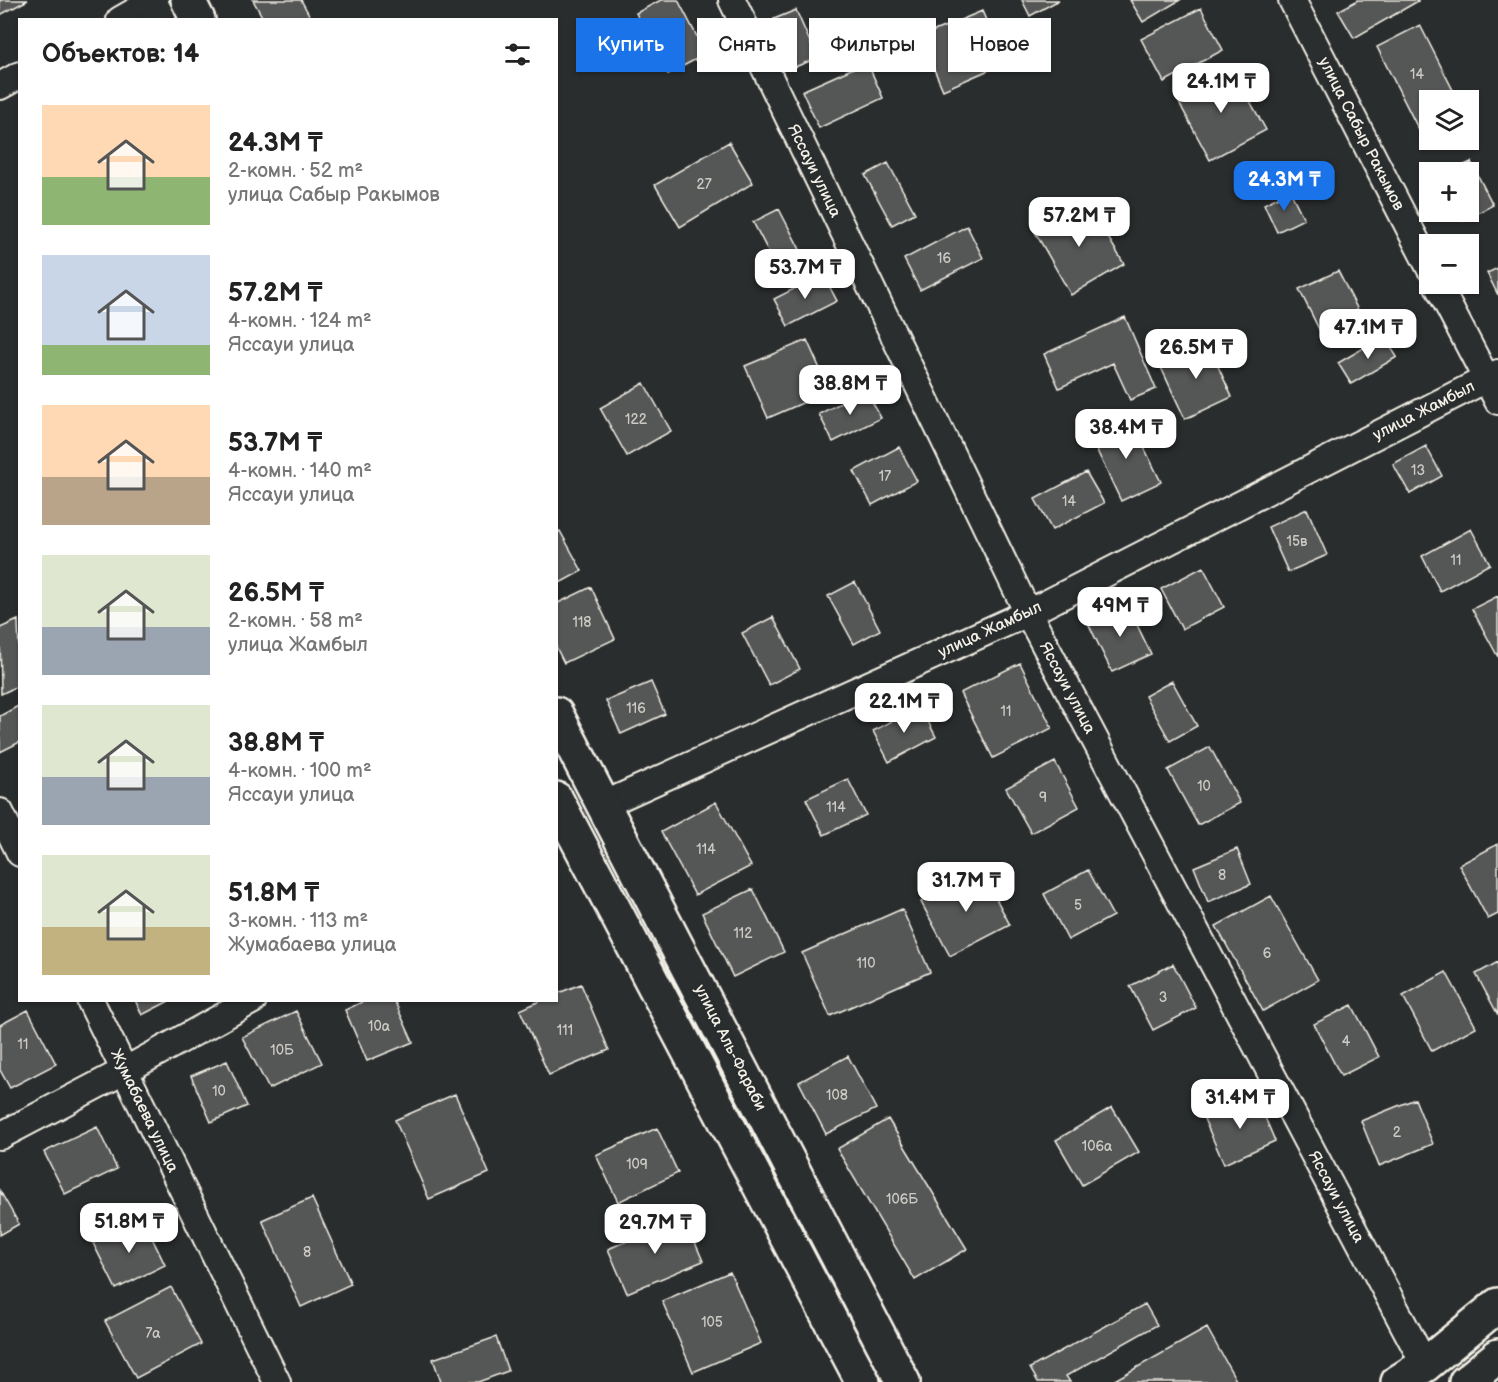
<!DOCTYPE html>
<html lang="ru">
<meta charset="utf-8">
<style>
body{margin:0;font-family:"Balsamiq Sans",sans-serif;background:#f2f2f2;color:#222;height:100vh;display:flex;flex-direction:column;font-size:22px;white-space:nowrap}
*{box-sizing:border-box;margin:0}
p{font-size:20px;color:#767676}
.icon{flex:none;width:33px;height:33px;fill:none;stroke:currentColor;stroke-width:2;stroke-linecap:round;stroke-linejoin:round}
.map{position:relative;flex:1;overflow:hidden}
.side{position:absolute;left:18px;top:18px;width:540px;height:984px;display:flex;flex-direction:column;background:#fff;border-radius:0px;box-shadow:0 2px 4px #0004}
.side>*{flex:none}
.banner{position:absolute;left:576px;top:18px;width:570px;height:54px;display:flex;gap:12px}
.tools{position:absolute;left:1419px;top:90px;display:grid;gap:12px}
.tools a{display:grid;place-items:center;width:60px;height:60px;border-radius:0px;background:#fff;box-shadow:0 2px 4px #0004;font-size:30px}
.price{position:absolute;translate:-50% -51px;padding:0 14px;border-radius:12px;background:#fff;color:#222;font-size:20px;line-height:39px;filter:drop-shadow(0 2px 3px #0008)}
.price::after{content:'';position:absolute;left:50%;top:36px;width:18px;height:14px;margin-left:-9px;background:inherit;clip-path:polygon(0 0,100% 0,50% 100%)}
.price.current{background:#1a73e8;color:#fff}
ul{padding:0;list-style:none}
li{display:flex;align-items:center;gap:18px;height:150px;padding:0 24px}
li span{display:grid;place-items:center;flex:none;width:168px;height:120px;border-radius:0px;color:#555}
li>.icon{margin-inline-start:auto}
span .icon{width:72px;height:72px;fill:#fffc;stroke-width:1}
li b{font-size:26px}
h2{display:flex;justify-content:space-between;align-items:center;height:72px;padding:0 24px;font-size:26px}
.tag{padding:0 21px;border-radius:0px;background:#fff;box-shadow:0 2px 4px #0004;font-size:21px;line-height:54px}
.tag.current{background:#1a73e8;color:#fff}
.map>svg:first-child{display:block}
.building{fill:#555756;stroke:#f4f1e8;stroke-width:1.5}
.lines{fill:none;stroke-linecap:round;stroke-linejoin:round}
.street-casing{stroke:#f4f1e8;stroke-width:30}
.primary-casing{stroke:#f4f1e8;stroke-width:38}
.street{stroke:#2a2d2e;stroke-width:26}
.primary{stroke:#2a2d2e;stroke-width:33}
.labels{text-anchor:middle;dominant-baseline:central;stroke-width:6;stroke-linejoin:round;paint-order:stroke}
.number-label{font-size:14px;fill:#cccac4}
.street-label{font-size:16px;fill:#f4f1e8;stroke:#2a2d2e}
</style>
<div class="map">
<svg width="1498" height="1382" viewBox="0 0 1498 1382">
<rect width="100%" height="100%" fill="#2a2d2e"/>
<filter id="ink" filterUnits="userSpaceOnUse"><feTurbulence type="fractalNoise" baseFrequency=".0167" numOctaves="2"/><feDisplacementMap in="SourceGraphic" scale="12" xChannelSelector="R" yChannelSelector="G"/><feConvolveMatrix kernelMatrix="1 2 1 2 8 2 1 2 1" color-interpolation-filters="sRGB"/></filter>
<g filter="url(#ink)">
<path class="building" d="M0 0H28L0 15Z
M253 0H301L312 20H264Z
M661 0H678L706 54 668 74 636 13Z
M1022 0H1059L1030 16Z
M1130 0H1180L1143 22Z
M1358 0H1418V1L1354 38 1338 11Z
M1201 8 1223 50 1164 82 1141 39Z
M796 10 817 58 795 67 774 19Z
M982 11 1005 63 943 90 920 37Z
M1420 25 1458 100H1430V140L1425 142 1377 47Z
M867 62 883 98 819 128 802 91Z
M1231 67 1266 130 1210 160 1176 97Z
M729 142 753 183 680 227 655 185Z
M1471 162 1493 205 1463 221 1458 212H1468V172H1449Z
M888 163 915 213 892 225 865 175Z
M1290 191 1304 219 1277 232 1264 204Z
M1087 202 1124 264 1071 295 1035 232Z
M779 209 807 263 781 276 753 222Z
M967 226 983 258 920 290 904 259Z
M1498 268V295L1487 273Z
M1338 271 1361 316 1322 335 1299 289Z
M823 274 837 301 788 326 774 299Z
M1125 317 1156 389 1130 400 1113 363 1059 388 1044 354Z
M1384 336 1397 357 1351 384 1338 363Z
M807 340 830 391 768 418 745 366Z
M1206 340 1232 397 1185 419 1159 363Z
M644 383 671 431 627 456 600 408Z
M866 390 881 418 833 442 819 414Z
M1130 419 1161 482 1121 501 1091 438Z
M1426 446 1442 476 1410 494 1393 464Z
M899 447 917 481 872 505 854 471Z
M1086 472 1104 503 1052 530 1035 499Z
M1307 509 1327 555 1288 572 1268 527Z
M1471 529 1490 564 1440 591 1422 556Z
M560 531 582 571 556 585V533Z
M1203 567 1224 607 1182 629 1161 589Z
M855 582 880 630 854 644 828 596Z
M591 587 615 639 564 663 556 647V604Z
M1498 596V657L1472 609Z
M1127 604 1151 654 1112 672 1088 623Z
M773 617 800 669 769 685 742 633Z
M18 620 20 685 1 694 0 628Z
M1020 663 1052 728 993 758 960 693Z
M1172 681 1197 726 1170 741 1145 696Z
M651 682 665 714 621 734 606 701Z
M20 705V742L0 752V716Z
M920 706 936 737 889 762 873 731Z
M1210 747 1240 803 1198 825 1168 770Z
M1055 762 1079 807 1031 833 1006 788Z
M848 779 866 815 824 835 806 799Z
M716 802 751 866 695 895 661 832Z
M1498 844V914L1488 919 1459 865Z
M1237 849 1251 884 1208 902 1194 867Z
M981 870 1010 925 950 956 921 902Z
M1088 870 1113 916 1068 940 1044 894Z
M753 889 784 952 733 977 702 913Z
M1271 896 1318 980 1263 1011 1216 926Z
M902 909 930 972 830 1016 802 953Z
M1498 962V1015L1476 974Z
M1173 964 1196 1008 1153 1030 1130 986Z
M1446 972 1476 1027 1432 1051 1403 996Z
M581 984 609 1050 549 1075 520 1010 542 1000H556V994Z
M135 1000H171L142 1015Z
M366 1000H394L413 1042 367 1061 345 1010Z
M1352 1005 1379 1057 1341 1076 1314 1024Z
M28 1010 56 1064 10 1088 0 1070V1025Z
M296 1011 322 1063 269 1089 242 1037Z
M848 1056 876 1109 826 1134 799 1082Z
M227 1061 247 1106 211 1122 191 1076Z
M455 1094 489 1173 429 1199 395 1120Z
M1256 1096 1275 1141 1224 1164 1204 1119Z
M1415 1099 1433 1144 1379 1166 1361 1121Z
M1112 1107 1139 1152 1082 1185 1056 1140Z
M888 1119 967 1249 915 1280 837 1149Z
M97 1127 117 1169 65 1194 44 1152Z
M657 1128 678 1173 618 1202 596 1155Z
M0 1191 19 1224 0 1235Z
M312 1198 351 1284 301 1307 262 1220Z
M684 1217 703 1261 627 1293 608 1249Z
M143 1219 165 1265 116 1289 93 1243Z
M730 1272 761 1343 693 1372 662 1301Z
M171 1287 201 1344 136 1378 105 1321Z
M1145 1304 1157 1325 1066 1376 1070 1382H1038L1030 1368Z
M1207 1328 1237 1382H1111Z
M496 1337 508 1371 478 1382H441L433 1359Z"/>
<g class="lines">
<g class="street-casing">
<path id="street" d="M732 0 1028 613 1425 1365
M1292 0 1430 268
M120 20 155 0
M0 86 20 75
M1437 284 1498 401
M603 805 1028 613 1498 373
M0 812 20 853
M90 1000 277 1382
M0 1136 124 1071 253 1000"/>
</g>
<g class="primary-casing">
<path id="primary" d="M149 0 159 20
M188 0 198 20
M556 714 903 1382
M556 799 863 1382
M1398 1382 1425 1365 1498 1305
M1466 1382 1498 1356"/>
</g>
<use href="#street" class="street"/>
<use href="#primary" class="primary"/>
</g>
</g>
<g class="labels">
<g class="number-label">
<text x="1417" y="74">14</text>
<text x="704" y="184">27</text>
<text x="944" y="258">16</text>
<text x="636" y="419">122</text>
<text x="1418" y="470">13</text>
<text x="885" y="476">17</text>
<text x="1069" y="501">14</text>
<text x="1297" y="541">15в</text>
<text x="1456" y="560">11</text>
<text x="582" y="622">118</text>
<text x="636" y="708">116</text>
<text x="1006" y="711">11</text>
<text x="1204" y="786">10</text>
<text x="1043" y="797">9</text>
<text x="836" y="807">114</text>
<text x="706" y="849">114</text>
<text x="1222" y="875">8</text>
<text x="1078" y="905">5</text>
<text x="743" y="933">112</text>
<text x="1267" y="953">6</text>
<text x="866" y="963">110</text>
<text x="1163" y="997">3</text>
<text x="379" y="1026">10а</text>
<text x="565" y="1030">111</text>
<text x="1346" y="1041">4</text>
<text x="23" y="1044">11</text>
<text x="282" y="1050">10Б</text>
<text x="219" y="1091">10</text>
<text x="837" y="1095">108</text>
<text x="1397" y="1132">2</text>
<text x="1097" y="1146">106а</text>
<text x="637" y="1164">109</text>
<text x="902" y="1199">106Б</text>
<text x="307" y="1252">8</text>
<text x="712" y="1322">105</text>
<text x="153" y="1333">7а</text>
</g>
<g class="street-label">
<text transform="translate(1361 134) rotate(63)">улица Сабыр Ракымов</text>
<text transform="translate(814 171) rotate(64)">Яссауи улица</text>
<text transform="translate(1424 411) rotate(-27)">улица Жамбыл</text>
<text transform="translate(990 630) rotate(-25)">улица Жамбыл</text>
<text transform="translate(1067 688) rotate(62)">Яссауи улица</text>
<text transform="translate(730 1048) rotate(63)">улица Аль-Фараби</text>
<text transform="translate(144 1111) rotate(64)">Жумабаева улица</text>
<text transform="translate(1336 1197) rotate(62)">Яссауи улица</text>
</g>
</g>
</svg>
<div class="tools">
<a><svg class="icon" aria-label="layers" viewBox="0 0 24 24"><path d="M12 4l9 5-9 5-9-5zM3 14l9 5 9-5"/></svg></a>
<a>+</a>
<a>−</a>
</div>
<b class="price" style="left:1221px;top:114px">24.1M ₸</b>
<b class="price current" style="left:1284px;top:212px">24.3M ₸</b>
<b class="price" style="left:1079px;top:248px">57.2M ₸</b>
<b class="price" style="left:805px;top:300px">53.7M ₸</b>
<b class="price" style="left:1368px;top:360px">47.1M ₸</b>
<b class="price" style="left:1196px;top:380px">26.5M ₸</b>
<b class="price" style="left:850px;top:416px">38.8M ₸</b>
<b class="price" style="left:1126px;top:460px">38.4M ₸</b>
<b class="price" style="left:1120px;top:638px">49M ₸</b>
<b class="price" style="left:904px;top:734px">22.1M ₸</b>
<b class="price" style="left:966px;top:913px">31.7M ₸</b>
<b class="price" style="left:1240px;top:1130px">31.4M ₸</b>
<b class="price" style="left:129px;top:1254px">51.8M ₸</b>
<b class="price" style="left:655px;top:1255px">29.7M ₸</b>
<div class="banner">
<a class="tag current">Купить</a>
<a class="tag">Снять</a>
<a class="tag">Фильтры</a>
<a class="tag">Новое</a>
</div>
<section class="side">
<h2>Объектов: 14<svg class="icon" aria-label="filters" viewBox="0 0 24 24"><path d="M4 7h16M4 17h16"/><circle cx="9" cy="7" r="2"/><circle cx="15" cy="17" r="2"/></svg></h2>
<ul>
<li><span style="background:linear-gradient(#ffd9b3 60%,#8fb573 0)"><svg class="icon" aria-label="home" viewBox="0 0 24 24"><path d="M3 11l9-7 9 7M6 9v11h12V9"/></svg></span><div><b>24.3M ₸</b><p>2-комн. · 52 m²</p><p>улица Сабыр Ракымов</p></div></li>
<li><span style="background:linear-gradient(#c9d6e8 75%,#8fb573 0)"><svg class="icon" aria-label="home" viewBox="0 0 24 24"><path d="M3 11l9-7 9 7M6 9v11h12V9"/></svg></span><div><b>57.2M ₸</b><p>4-комн. · 124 m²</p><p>Яссауи улица</p></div></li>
<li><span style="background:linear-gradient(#ffd9b3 60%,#b9a48a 0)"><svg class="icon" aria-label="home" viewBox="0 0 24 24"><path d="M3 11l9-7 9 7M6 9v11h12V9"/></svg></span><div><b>53.7M ₸</b><p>4-комн. · 140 m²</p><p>Яссауи улица</p></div></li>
<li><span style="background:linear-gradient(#dfe7d0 60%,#9aa5b1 0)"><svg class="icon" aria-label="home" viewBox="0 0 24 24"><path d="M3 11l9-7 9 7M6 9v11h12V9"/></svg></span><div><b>26.5M ₸</b><p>2-комн. · 58 m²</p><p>улица Жамбыл</p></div></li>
<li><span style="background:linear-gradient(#dfe7d0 60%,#9aa5b1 0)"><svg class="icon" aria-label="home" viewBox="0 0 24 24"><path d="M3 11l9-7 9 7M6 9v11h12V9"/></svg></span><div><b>38.8M ₸</b><p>4-комн. · 100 m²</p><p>Яссауи улица</p></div></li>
<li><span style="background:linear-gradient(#dfe7d0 60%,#c2b280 0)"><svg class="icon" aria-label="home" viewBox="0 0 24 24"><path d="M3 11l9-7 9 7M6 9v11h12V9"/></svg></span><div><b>51.8M ₸</b><p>3-комн. · 113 m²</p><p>Жумабаева улица</p></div></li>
</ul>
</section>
</div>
